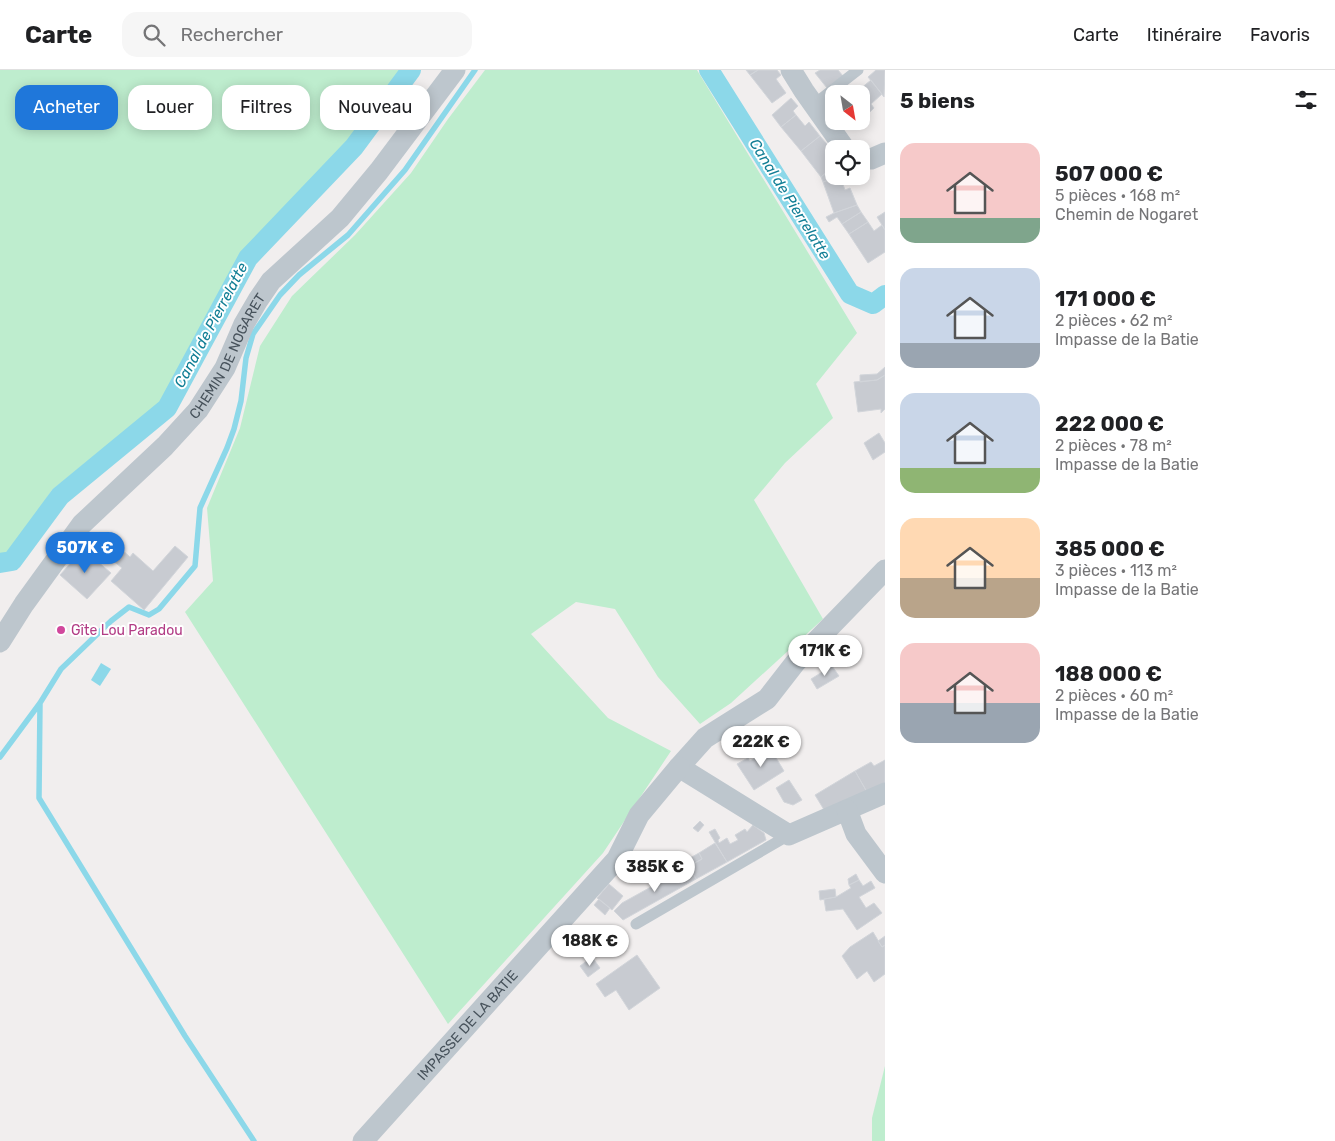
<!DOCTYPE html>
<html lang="fr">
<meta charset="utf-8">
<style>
body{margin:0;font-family:Rubik,sans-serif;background:#f6f6f6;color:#202124;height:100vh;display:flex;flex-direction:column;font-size:19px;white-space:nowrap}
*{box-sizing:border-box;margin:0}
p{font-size:16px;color:#757577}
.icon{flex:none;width:28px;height:28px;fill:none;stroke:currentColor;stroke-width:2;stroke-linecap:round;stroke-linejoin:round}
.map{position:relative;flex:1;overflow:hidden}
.details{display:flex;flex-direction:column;background:#fff;width:450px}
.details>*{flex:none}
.hud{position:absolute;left:15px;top:15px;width:475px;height:45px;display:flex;gap:10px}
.needle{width:32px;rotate:149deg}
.buttons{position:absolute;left:825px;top:15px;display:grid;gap:10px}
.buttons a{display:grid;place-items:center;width:45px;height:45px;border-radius:10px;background:#fff;box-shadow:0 2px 12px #0003;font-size:25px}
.price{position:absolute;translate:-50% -42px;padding:0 11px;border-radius:18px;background:#fff;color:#222;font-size:16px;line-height:32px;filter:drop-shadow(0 1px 2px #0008)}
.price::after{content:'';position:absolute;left:50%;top:30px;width:15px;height:11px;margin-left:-8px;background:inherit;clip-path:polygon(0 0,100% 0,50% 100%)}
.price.current{background:#1f77da;color:#fff}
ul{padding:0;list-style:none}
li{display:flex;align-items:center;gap:15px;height:125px;padding:0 15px}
li span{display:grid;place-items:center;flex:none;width:140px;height:100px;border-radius:15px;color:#555}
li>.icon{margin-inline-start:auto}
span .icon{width:60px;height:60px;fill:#fffc;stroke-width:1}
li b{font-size:21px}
h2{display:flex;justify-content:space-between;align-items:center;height:60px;padding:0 15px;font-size:21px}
.tag{padding:0 18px;border-radius:15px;background:#fff;box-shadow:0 2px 12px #0003;font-size:18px;line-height:45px}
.tag.current{background:#1f77da;color:#fff}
header{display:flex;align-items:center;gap:30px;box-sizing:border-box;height:70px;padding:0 25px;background:#fff;border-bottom:1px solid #e0e0e0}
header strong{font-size:24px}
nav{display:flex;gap:28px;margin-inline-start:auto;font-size:18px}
.search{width:350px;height:45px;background:#f6f6f6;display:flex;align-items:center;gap:12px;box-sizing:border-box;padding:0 18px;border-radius:15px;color:#757577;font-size:19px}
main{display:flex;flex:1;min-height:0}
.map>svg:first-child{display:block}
.green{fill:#beedce}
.water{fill:#8cd8e9}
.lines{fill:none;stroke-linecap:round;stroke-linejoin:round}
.stream{stroke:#8cd8e9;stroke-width:5.5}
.canal{stroke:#8cd8e9;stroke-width:20}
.building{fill:#c8cbd1;stroke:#d2d5da}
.lane{stroke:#bdc6cd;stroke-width:11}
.street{stroke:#bdc6cd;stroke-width:21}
.hotel-dot{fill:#d1479c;stroke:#fff;stroke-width:2}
.labels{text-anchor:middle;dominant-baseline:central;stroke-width:4;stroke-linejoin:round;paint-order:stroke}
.street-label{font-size:14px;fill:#47525b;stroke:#fff}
.hotel-label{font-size:14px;fill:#b23c85;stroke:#fff;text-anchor:start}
.water-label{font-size:15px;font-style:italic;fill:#117e95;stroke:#fff}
</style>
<header>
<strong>Carte</strong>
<div class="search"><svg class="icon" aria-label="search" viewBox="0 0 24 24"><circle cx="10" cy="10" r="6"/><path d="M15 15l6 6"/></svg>Rechercher</div>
<nav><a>Carte</a><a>Itinéraire</a><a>Favoris</a></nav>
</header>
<main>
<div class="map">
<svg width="885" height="1071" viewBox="0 0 885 1071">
<rect width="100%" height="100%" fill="#f1eeee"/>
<path class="green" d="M0 0H403L348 77 240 186 163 330 52 420 8 486 0 485Z
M485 0H697L857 263 816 314 833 348 785 393 754 430 823 549 731 633 700 654 658 607 615 539 576 532 531 564 608 648 671 681 603 783 448 954 185 542 213 511 207 438 240 358 260 276 292 226 355 165 411 103 448 49Z
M885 996V1071H872V1048Z"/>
<path class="water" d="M101 593 111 599 100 616 91 610Z"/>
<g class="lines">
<path class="stream" d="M40 633 39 728 185 966 254 1071
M0 687 40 633 61 599 111 551 129 537 149 545 159 539 195 496 200 438 227 378 234 359 241 331 246 288 253 264 280 225 299 205 348 165 405 100 475 0"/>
<path class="canal" d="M709 0 850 224 873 234 885 225
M0 493 12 491 60 426 167 338 248 188 354 77 411 0"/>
</g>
<path class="building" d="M746 0H758L750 5Z
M758 0H777L781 5 776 9 786 23 772 33 750 5Z
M820 0H838L843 6 827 18 815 3Z
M876 0H885L884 27 868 7Z
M871 10 882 24 871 34 874 38 862 50 861 24H854Z
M791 28 798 36 793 41 796 45 781 57 772 45Z
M796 45 805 56 809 52 820 66 801 81 781 57Z
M820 66 832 80 827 85 834 93V96L821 107 801 81Z
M834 96V106H840L823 112 821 107Z
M840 106 845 120 850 118 857 135 834 143 823 112Z
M857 135 861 142 842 154 837 147 829 152 826 147 834 143Z
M861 142 868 152 849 164 842 154Z
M885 142V160L877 147Z
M868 152 874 161 882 155 885 160V182L868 193 849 164Z
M885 297V305L877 310 860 312V305L877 304Z
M885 305V339L881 343V339L858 342 854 312 877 310Z
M879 363 885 373V382L873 390 864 373Z
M175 476 188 487 144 540 111 511 122 498 112 490 121 479 130 487 133 483 153 501Z
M83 479 111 503 87 529 60 505Z
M832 596 839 606 817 619 811 609Z
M769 676 784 701 754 720 737 694 748 688 750 691 759 686 757 683Z
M885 690V713L867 722 855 701 871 692 874 696Z
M855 701 867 722 826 743 815 725Z
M789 710 802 730 793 735 784 732 776 718Z
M700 751 704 755 698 762 693 758Z
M753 755 764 763 766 770 727 792 709 762 715 759 720 768 718 770 719 773 727 768 730 774 738 770 735 765 745 759 747 762Z
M715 773 727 792 696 809 689 796 702 789 699 783Z
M699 783 702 789 693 794 690 788Z
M689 796 696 809 623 850 614 841 622 833Z
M856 804 859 810 849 815 848 809Z
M859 810 863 816 871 811 875 818 859 827 866 838 874 833 882 843 857 860 843 839 826 841 824 829 836 827 851 818 849 815Z
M609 814 623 826 612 840 597 828Z
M835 819 836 827 820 830 819 821Z
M599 829 610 838 605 845 594 835Z
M873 862 882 877 885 875V904L874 912 867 901 857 909 842 886 850 877Z
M885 866V875L882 877 878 871Z
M637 885 660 918 629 940 616 920 605 927 596 914Z
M592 887 600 898 588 907 580 896Z"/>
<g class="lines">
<path class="lane" d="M813 35 858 0
M636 854 789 765"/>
<g class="street">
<path d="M791 0 804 21 845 79"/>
<path d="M861 89H871L885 83"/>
<path d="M885 500 795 593 767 629 705 668 679 697 789 765 885 723"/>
<path id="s1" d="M0 572 24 534 82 454 165 376 198 340 225 298 244 254 258 230 271 211 340 148 379 101 455 0"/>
<path d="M847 740 856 764 885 803"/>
<path id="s2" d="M363 1071 617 789 639 745 679 697"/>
</g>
</g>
<circle class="hotel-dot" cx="61" cy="560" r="5"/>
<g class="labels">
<g class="street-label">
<text stroke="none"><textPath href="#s1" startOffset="368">CHEMIN DE NOGARET</textPath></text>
<text stroke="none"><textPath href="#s2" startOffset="156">IMPASSE DE LA BATIE</textPath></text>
</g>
<g class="hotel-label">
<text x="71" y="560">Gîte Lou Paradou</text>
</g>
<g class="water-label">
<text transform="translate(790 129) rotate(58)">Canal de Pierrelatte</text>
<text transform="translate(211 255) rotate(-62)">Canal de Pierrelatte</text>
</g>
</g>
</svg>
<div class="buttons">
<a><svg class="needle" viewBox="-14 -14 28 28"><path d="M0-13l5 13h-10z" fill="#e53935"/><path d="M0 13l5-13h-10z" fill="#757577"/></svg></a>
<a><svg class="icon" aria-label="locate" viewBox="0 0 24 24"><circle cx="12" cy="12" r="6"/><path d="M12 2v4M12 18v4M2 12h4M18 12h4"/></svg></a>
</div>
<b class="price current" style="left:85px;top:504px">507K €</b>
<b class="price" style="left:825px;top:607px">171K €</b>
<b class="price" style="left:761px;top:698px">222K €</b>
<b class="price" style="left:655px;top:823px">385K €</b>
<b class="price" style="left:590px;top:897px">188K €</b>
<div class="hud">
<a class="tag current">Acheter</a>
<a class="tag">Louer</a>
<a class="tag">Filtres</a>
<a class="tag">Nouveau</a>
</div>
</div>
<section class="details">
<h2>5 biens<svg class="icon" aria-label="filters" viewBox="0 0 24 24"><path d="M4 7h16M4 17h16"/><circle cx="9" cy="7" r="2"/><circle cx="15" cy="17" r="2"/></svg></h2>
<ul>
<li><span style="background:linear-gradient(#f6c9c9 75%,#7fa58c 0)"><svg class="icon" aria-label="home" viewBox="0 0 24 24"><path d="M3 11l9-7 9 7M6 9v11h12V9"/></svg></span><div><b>507 000 €</b><p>5 pièces · 168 m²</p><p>Chemin de Nogaret</p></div></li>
<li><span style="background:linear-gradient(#c9d6e8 75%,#9aa5b1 0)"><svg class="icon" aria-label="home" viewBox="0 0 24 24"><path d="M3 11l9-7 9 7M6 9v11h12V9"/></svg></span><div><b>171 000 €</b><p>2 pièces · 62 m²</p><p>Impasse de la Batie</p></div></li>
<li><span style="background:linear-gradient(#c9d6e8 75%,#8fb573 0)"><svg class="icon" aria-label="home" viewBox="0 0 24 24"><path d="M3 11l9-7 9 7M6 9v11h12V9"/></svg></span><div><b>222 000 €</b><p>2 pièces · 78 m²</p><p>Impasse de la Batie</p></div></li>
<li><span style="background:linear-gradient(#ffd9b3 60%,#b9a48a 0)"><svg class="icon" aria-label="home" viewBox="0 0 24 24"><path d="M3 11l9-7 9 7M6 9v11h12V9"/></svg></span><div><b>385 000 €</b><p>3 pièces · 113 m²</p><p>Impasse de la Batie</p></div></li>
<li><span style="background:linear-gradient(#f6c9c9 60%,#9aa5b1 0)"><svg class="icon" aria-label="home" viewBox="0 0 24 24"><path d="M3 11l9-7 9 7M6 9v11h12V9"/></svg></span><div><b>188 000 €</b><p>2 pièces · 60 m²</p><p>Impasse de la Batie</p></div></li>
</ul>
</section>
</main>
